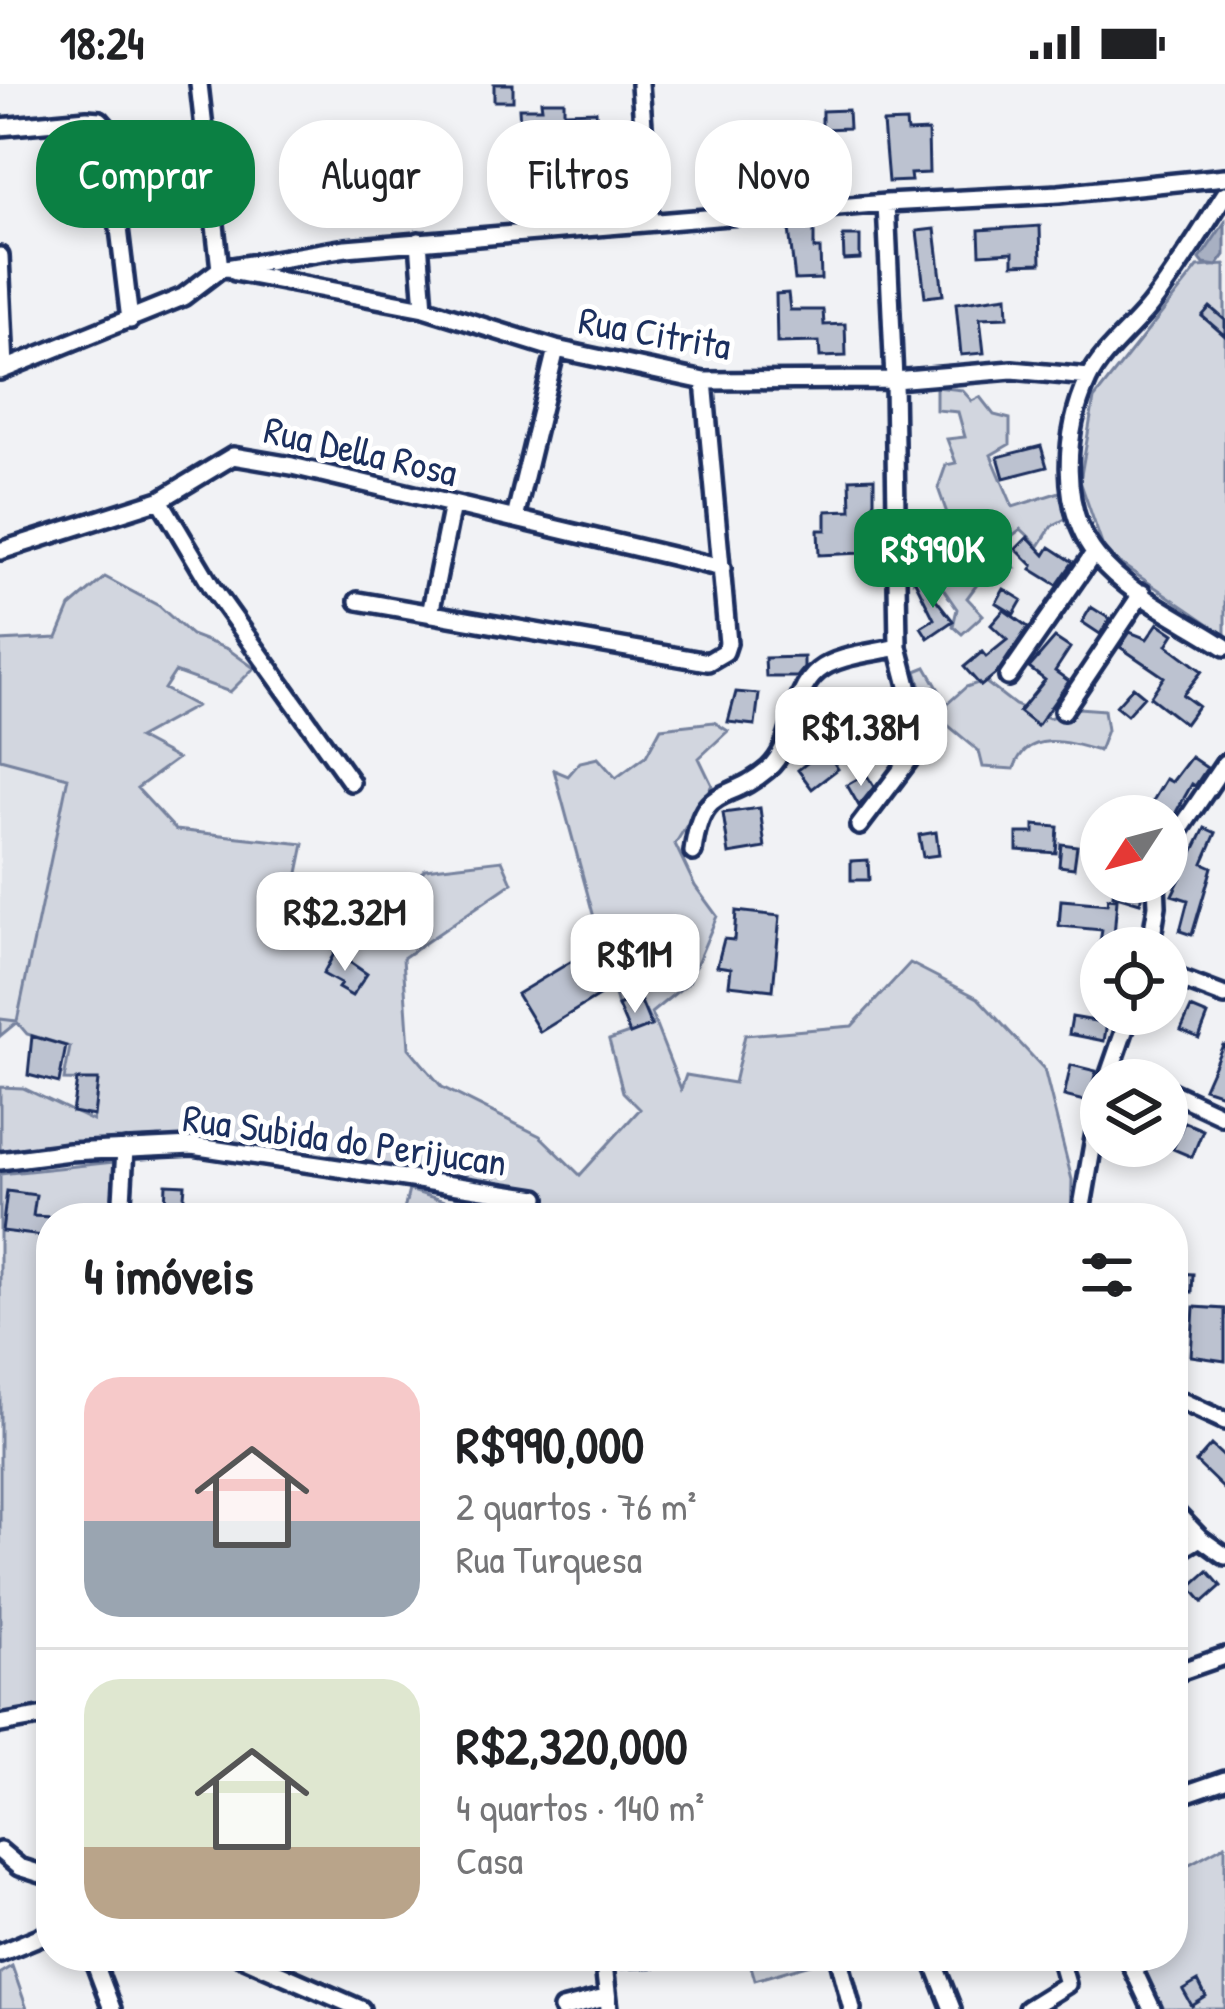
<!DOCTYPE html>
<html lang="pt">
<meta charset="utf-8">
<style>
body{margin:0;font-family:"Patrick Hand",sans-serif;background:#f6f6f6;color:#202124;height:100vh;display:flex;flex-direction:column;font-size:45px;white-space:nowrap}
*{box-sizing:border-box;margin:0}
p{font-size:39px;color:#757577}
.icon{flex:none;width:66px;height:66px;fill:none;stroke:currentColor;stroke-width:2;stroke-linecap:round;stroke-linejoin:round}
.map{position:relative;flex:1;overflow:hidden}
.panel{position:absolute;left:36px;top:1119px;width:1152px;height:768px;display:flex;flex-direction:column;background:#fff;border-radius:48px;box-shadow:0 6px 18px #0003}
.panel>*{flex:none}
.banner{position:absolute;left:36px;top:36px;width:1155px;height:108px;display:flex;gap:24px}
.needle{width:78px;rotate:234deg}
.fabs{position:absolute;left:1080px;top:711px;display:grid;gap:24px}
.fabs a{display:grid;place-items:center;width:108px;height:108px;border-radius:50%;background:#fff;box-shadow:0 6px 18px #0003;font-size:60px}
.price{position:absolute;translate:-50% -102px;padding:0 27px;border-radius:24px;background:#fff;color:#222;font-size:39px;line-height:78px;filter:drop-shadow(0 3px 6px #0008)}
.price::after{content:'';position:absolute;left:50%;top:72px;width:36px;height:27px;margin-left:-18px;background:inherit;clip-path:polygon(0 0,100% 0,50% 100%)}
.price.on{background:#0b8043;color:#fff}
ul{padding:0;list-style:none}
li{display:flex;align-items:center;gap:36px;height:300px;padding:0 48px}
li+li{border-top:3px solid #e0e0e0}
li span{display:grid;place-items:center;flex:none;width:336px;height:240px;border-radius:36px;color:#555}
li>.icon{margin-inline-start:auto}
span .icon{width:144px;height:144px;fill:#fffc;stroke-width:1}
li b{font-size:51px}
h2{display:flex;justify-content:space-between;align-items:center;height:144px;padding:0 48px;font-size:51px}
.pill{padding:0 42px;border-radius:48px;background:#fff;box-shadow:0 6px 18px #0003;font-size:42px;line-height:108px}
.pill.on{background:#0b8043;color:#fff}
.status{display:flex;justify-content:space-between;align-items:center;height:84px;padding:0 60px;background:#fff;direction:ltr}
.status svg{height:33px;fill:currentColor}
.map>svg:first-child{display:block}
.built{fill:#e1e4ea}
.green{fill:#d2d6df;stroke:#76829e;stroke-width:3}
.water{fill:#a8b0c2;stroke:#707c9a;stroke-width:3}
.building{fill:#bcc2d0;stroke:#1b2f5e;stroke-width:3}
.lines{fill:none;stroke-linecap:round;stroke-linejoin:round}
.street-casing{stroke:#1b2f5e;stroke-width:24}
.street{stroke:#fff;stroke-width:15}
.labels{text-anchor:middle;dominant-baseline:central;stroke-width:10;stroke-linejoin:round;paint-order:stroke}
.street-label{font-size:39px;fill:#1b2f5e;stroke:#fff}
</style>
<div class="status"><b>18:24</b><svg viewBox="0 0 49 12"><path d="M0 12V9h3v3zM5 12V6h3v6zM10 12V3h3v9zM15 12V0h3v12zM26 1h20v11H26zM47 4h2v5h-2z"/></svg></div>
<div class="map">
<svg width="1225" height="1925" viewBox="0 0 1225 1925">
<rect width="100%" height="100%" fill="#f1f2f5"/>
<filter id="ink" filterUnits="userSpaceOnUse"><feTurbulence type="fractalNoise" baseFrequency=".00833" numOctaves="2"/><feDisplacementMap in="SourceGraphic" scale="24" xChannelSelector="R" yChannelSelector="G"/><feConvolveMatrix kernelMatrix="1 2 1 2 8 2 1 2 1" color-interpolation-filters="sRGB"/></filter>
<g filter="url(#ink)">
<path class="built" d="M0 671 68 693 17 938 0 936Z"/>
<path class="green" d="M1225 181V551L1105 469 1080 397 1094 315 1198 183Z
M936 303 962 306 972 317 980 313 994 331 1010 335V360L991 371 1013 423 1063 407 1071 432 1052 442 1039 462 1021 445 1013 451 1005 468 1015 484 987 487 967 514 983 531 962 550 953 542 957 525 937 496 914 497 923 481 920 472 909 469 913 451 935 454 954 449 938 404 946 381 956 379 947 355 965 353 958 328 936 326Z
M105 493 159 522 191 551 228 565 254 584 230 608 175 588 164 605 196 622 138 654 177 675 137 704 176 746 304 760 298 789 379 836 425 785 502 776 512 799 403 874 409 964 442 1003 540 1052 580 1091 640 1025 623 1008 609 956 652 941 639 914 618 922 554 686 568 692 580 678 598 674 616 694 646 672 661 644 714 638 728 647 699 674 712 701 675 760 695 802 717 832 689 898 651 929 681 1005 686 991 734 999 745 951 852 942 910 879 978 914 1044 985 1072 1096 1071 1134H535L498 1099 192 1062 0 1070V1003L23 1004 93 1037 98 997 64 996 70 963 27 950 17 938 0 952V935L17 937 68 693 0 675V557L57 554 70 523Z
M926 583 947 620 966 603 984 597 1015 621 1049 634 1078 624 1104 626 1107 646 1099 667C1068 658 1026 645 1014 685L983 683 979 667 927 624 916 587Z
M114 1078 111 1134H51V1624L0 1631V1090Z
M409 1106 457 1121 459 1134H402Z
M1225 1761V1925H1164L1136 1872H1173V1789Z
M748 1872H838L755 1896Z
M12 1882 27 1925H0V1889Z"/>
<path class="water" d="M1225 138V171L1217 182 1204 180 1200 175Z"/>
<path class="building" d="M494 0H513V17H494Z
M541 17H564V28L596 27 597 54 543 53 542 40H520L519 24H542Z
M848 26 849 44 822 45V27Z
M906 38 907 48 928 47 929 89 910 90 911 97 888 98 883 39Z
M764 50V84L751 86 749 51Z
M808 57H826V96H800V75H808Z
M632 58 634 80 622 81 625 121 605 123 603 101 610 100 608 59Z
M1040 142 1041 179 1013 180V168L980 170 979 146Z
M789 145H814V165H820L821 195 795 196Z
M935 145 943 211 925 213 917 147Z
M843 152H860V175L844 176Z
M788 209 790 226H823L824 241 845 240 846 272 820 273 819 258 777 259 776 210Z
M1007 212 1008 233 980 234 984 269 961 271 956 219Z
M1210 223 1225 236V252L1202 232Z
M1041 362 1047 383 1004 394 998 373Z
M874 394V444H884L885 468 819 471 818 446H826V427L851 426 850 395Z
M954 432 956 449 928 453 926 435Z
M1028 453 1045 471 1050 463 1073 478 1057 501 1031 485 1033 482 1016 465Z
M917 491 953 537 928 554 921 543 934 535 913 493Z
M1004 505 1022 516 1014 530 996 519Z
M1091 523 1110 535 1100 550 1082 538Z
M1004 526 1028 543 997 589 981 602 964 583 982 568 986 573 1007 556 991 541Z
M1158 539 1174 550 1167 561 1202 587 1183 611 1198 622 1185 640 1150 613 1164 593 1120 563 1130 548 1147 555Z
M1055 554 1070 564 1055 587 1069 597 1037 642 1019 628 1045 596 1029 584Z
M804 573V584L797 593H766L765 574Z
M1133 603 1144 612 1127 631 1116 622Z
M736 608 759 610 755 641 728 638Z
M874 622 878 633 857 642 852 630Z
M848 647 859 662 834 679 838 685 812 705 798 686Z
M1191 673 1207 684 1195 702 1192 700 1167 744V732H1144L1166 695 1172 698Z
M866 690 874 703 859 722 847 701Z
M760 724 765 764 729 770 723 729Z
M1034 741 1058 743 1056 769 1017 766V749H1034Z
M1205 744 1216 749 1203 779 1212 783 1192 851 1180 847 1188 816 1172 811Z
M936 748 939 771 923 773 919 751Z
M1061 760 1077 762 1074 784 1059 782Z
M868 776 869 796H851V777Z
M1115 798H1144L1140 819 1113 811Z
M1108 814 1117 815 1113 864H1099L1102 846 1059 842 1061 816 1107 820Z
M736 827 780 832 773 906 729 901 731 884 717 882 724 855 734 856Z
M335 868 367 890 352 912 338 904 341 900 323 890Z
M582 871 605 908 540 948 517 910Z
M639 913 651 942 630 950 618 922Z
M1191 924 1208 931 1199 954 1181 946Z
M1072 933 1107 939 1104 957 1069 950Z
M32 952 66 962 59 999 28 991Z
M1223 961H1225V1011L1204 1004Z
M1071 981 1096 987 1088 1018 1064 1012Z
M77 996H98L94 1032 72 1028Z
M1184 1038 1203 1046 1192 1073 1173 1065Z
M166 1100 185 1101 183 1123 165 1122Z
M7 1107 36 1111 33 1132 51 1133V1153L2 1147Z
M1175 1189 1193 1190 1192 1208 1174 1206Z
M1194 1223 1225 1225V1277L1191 1272Z
M1211 1361 1225 1374V1406L1196 1378Z
M1208 1487 1221 1502 1203 1518 1190 1503Z
M1198 1897 1206 1913 1192 1922 1183 1906Z"/>
<g class="lines">
<g class="street-casing">
<path id="street" d="M199 0 220 185
M640 0 650 138
M0 43 87 35 100 36 107 44 130 236
M1225 110C1202 146 1179 184 1153 218 1134 244 1102 267 1088 296 1064 348 1059 425 1097 472 1128 511 1184 536 1225 563
M419 157 424 224
M0 172 5 284
M235 188 424 224 556 265 704 297 894 296 1012 286 1089 293
M0 287 183 213 220 185 346 164 886 119 1059 110 1225 93
M160 416 213 505 351 698
M515 434 556 265
M0 467 160 416 233 372 292 382 722 484
M358 517 708 578 725 568 728 559 704 297
M430 530 452 421
M1008 593 1094 469
M1063 627 1142 509
M859 742 909 676 920 648 898 563 894 296 886 119
M1167 765 1225 679
M693 768C702 697 726 721 768 685 796 661 789 611 818 587 837 571 874 569 898 563
M1150 864 1157 822 1156 798
M1167 890 1225 912
M1112 982 1144 996
M1107 996 1130 930
M1167 1006 1225 1033
M0 1077 69 1068 192 1062 537 1114
M121 1134 125 1065
M1080 1134 1101 1014
M1173 1313 1225 1337
M1173 1426 1200 1454 1225 1472
M1173 1470 1200 1454
M1173 1590 1225 1572
M0 1640 51 1631
M1173 1714 1225 1696
M0 1767 19 1783 51 1793
M0 1869 51 1848
M92 1872 112 1925
M240 1872 361 1925
M603 1872 609 1925
M931 1872 952 1925
M1127 1872 1152 1925
M604 1875 679 1872
M840 1879 852 1925
M562 1925 605 1914
M1027 1925 1067 1900 1059 1872"/>
</g>
<use href="#street" class="street"/>
</g>
</g>
<g class="labels">
<g class="street-label">
<text transform="translate(655 248) rotate(10)">Rua Citrita</text>
<text transform="translate(361 366) rotate(13)">Rua Della Rosa</text>
<text transform="translate(345 1055) rotate(8)">Rua Subida do Perijucan</text>
</g>
</g>
</svg>
<div class="fabs">
<a><svg class="needle" viewBox="-14 -14 28 28"><path d="M0-13l5 13h-10z" fill="#e53935"/><path d="M0 13l5-13h-10z" fill="#757577"/></svg></a>
<a><svg class="icon" aria-label="locate" viewBox="0 0 24 24"><circle cx="12" cy="12" r="6"/><path d="M12 2v4M12 18v4M2 12h4M18 12h4"/></svg></a>
<a><svg class="icon" aria-label="layers" viewBox="0 0 24 24"><path d="M12 4l9 5-9 5-9-5zM3 14l9 5 9-5"/></svg></a>
</div>
<b class="price on" style="left:933px;top:527px">R$990K</b>
<b class="price" style="left:861px;top:705px">R$1.38M</b>
<b class="price" style="left:345px;top:890px">R$2.32M</b>
<b class="price" style="left:635px;top:932px">R$1M</b>
<div class="banner">
<a class="pill on">Comprar</a>
<a class="pill">Alugar</a>
<a class="pill">Filtros</a>
<a class="pill">Novo</a>
</div>
<section class="panel">
<h2>4 imóveis<svg class="icon" aria-label="filters" viewBox="0 0 24 24"><path d="M4 7h16M4 17h16"/><circle cx="9" cy="7" r="2"/><circle cx="15" cy="17" r="2"/></svg></h2>
<ul>
<li><span style="background:linear-gradient(#f6c9c9 60%,#9aa5b1 0)"><svg class="icon" aria-label="home" viewBox="0 0 24 24"><path d="M3 11l9-7 9 7M6 9v11h12V9"/></svg></span><div><b>R$990,000</b><p>2 quartos · 76 m²</p><p>Rua Turquesa</p></div></li>
<li><span style="background:linear-gradient(#dfe7d0 70%,#b9a48a 0)"><svg class="icon" aria-label="home" viewBox="0 0 24 24"><path d="M3 11l9-7 9 7M6 9v11h12V9"/></svg></span><div><b>R$2,320,000</b><p>4 quartos · 140 m²</p><p>Casa</p></div></li>
</ul>
</section>
</div>
